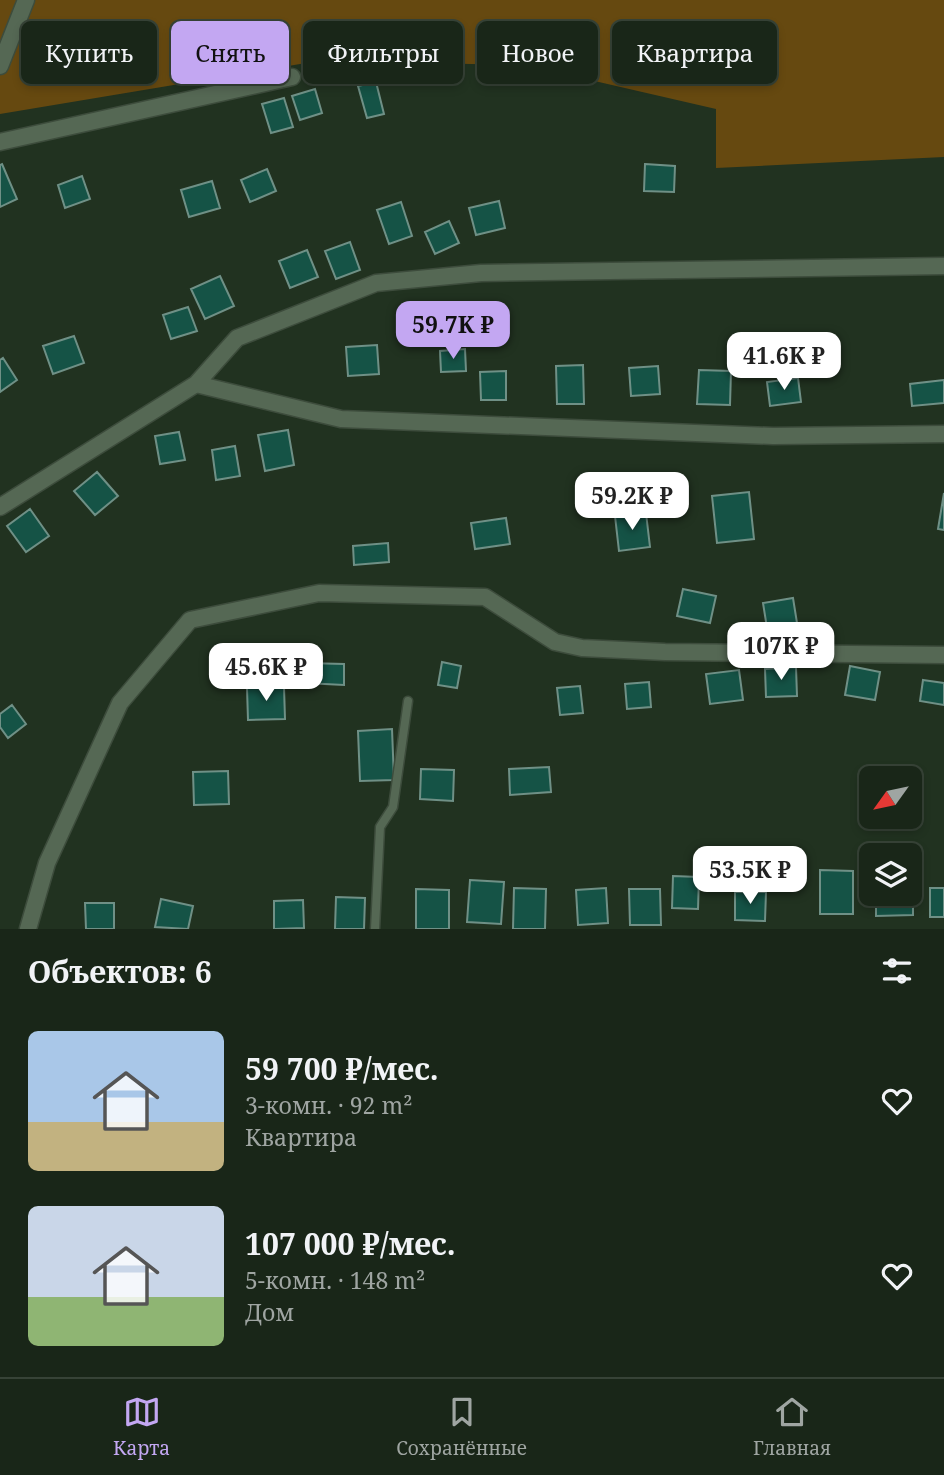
<!DOCTYPE html>
<html lang="ru">
<meta charset="utf-8">
<style>
body{margin:0;font-family:"Noto Serif",serif;background:#222e21;color:#f1f3f6;height:100vh;display:flex;flex-direction:column;font-size:26px;white-space:nowrap}
*{box-sizing:border-box;margin:0}
p{font-size:23px;color:#9fa5a2}
.icon{flex:none;width:38px;height:38px;fill:none;stroke:currentColor;stroke-width:2;stroke-linecap:round;stroke-linejoin:round}
.map{position:relative;height:929px;overflow:hidden}
.side{display:flex;flex-direction:column;background:#192618;flex:1}
.side>*{flex:none}
.hud{position:absolute;left:21px;top:21px;width:903px;height:63px;display:flex;gap:14px}
.needle{width:46px;rotate:237deg}
.fabs{position:absolute;left:859px;top:766px;display:grid;gap:14px}
.fabs a{display:grid;place-items:center;width:63px;height:63px;border-radius:10px;background:#192618;box-shadow:0 4px 10px #0003,0 0 0 2px #374337;font-size:35px}
.price{position:absolute;translate:-50% -60px;padding:0 16px;border-radius:14px;background:#fff;color:#222;font-size:23px;line-height:46px;filter:drop-shadow(0 2px 4px #0008)}
.price::after{content:'';position:absolute;left:50%;top:42px;width:21px;height:16px;margin-left:-10px;background:inherit;clip-path:polygon(0 0,100% 0,50% 100%)}
.price.current{background:#c3a7f2;color:#111}
ul{padding:0;list-style:none}
li{display:flex;align-items:center;gap:21px;height:175px;padding:0 28px}
li span{display:grid;place-items:center;flex:none;width:196px;height:140px;border-radius:10px;color:#555}
li>.icon{margin-inline-start:auto}
span .icon{width:84px;height:84px;fill:#fffc;stroke-width:1}
li b{font-size:30px}
h2{display:flex;justify-content:space-between;align-items:center;height:84px;padding:0 28px;font-size:30px}
.pill{padding:0 24px;border-radius:10px;background:#192618;box-shadow:0 4px 10px #0003,0 0 0 2px #374337;font-size:24px;line-height:63px}
.pill.current{background:#c3a7f2;color:#111}
.dock{display:flex;justify-content:space-around;align-items:center;height:98px;border-top:2px solid #374337;background:#192618;font-size:19px;color:#9fa5a2}
.dock a{display:grid;justify-items:center;gap:4px}
.dock .current{color:#c3a7f2}
.map>svg:first-child{display:block}
.green{fill:#664910}
.building{fill:#155346;stroke:#6f9086;stroke-width:2}
.lines{fill:none;stroke-linecap:round;stroke-linejoin:round}
.service-casing{stroke:#3d4c3c;stroke-width:11}
.minor-casing{stroke:#3d4c3c;stroke-width:19}
.service{stroke:#556854;stroke-width:8}
.minor{stroke:#556854;stroke-width:16}
</style>
<div class="map">
<svg width="944" height="929" viewBox="0 0 944 929">
<rect width="100%" height="100%" fill="#213220"/>
<path class="green" d="M0 0H944V157L716 168V109L525 65 318 61 0 114Z"/>
<path class="building" d="M376 82 384 114 367 118 358 86Z
M315 89 322 113 300 120 292 96Z
M284 98 293 127 271 133 262 104Z
M2 164 17 199 0 207V165Z
M645 164 675 166 674 192 644 191Z
M267 169 276 191 250 202 241 180Z
M82 176 90 199 65 208 58 185Z
M212 181 220 208 189 217 181 190Z
M499 201 505 228 476 235 469 208Z
M401 202 412 236 389 244 377 210Z
M449 221 459 243 435 254 425 232Z
M350 242 360 270 336 279 325 251Z
M307 250 318 277 290 288 279 261Z
M220 276 234 306 205 319 191 289Z
M188 307 197 331 171 339 163 315Z
M74 336 84 363 53 374 43 346Z
M377 345 379 374 348 376 346 347Z
M465 349 466 371 441 372 440 351Z
M3 358 17 380 0 392V360Z
M583 365 584 404H557L556 366Z
M658 366 660 394 631 396 629 368Z
M699 370 731 371 730 405 697 404Z
M506 371V400H481L480 372Z
M798 378 801 402 770 406 767 382Z
M944 380V403L912 406 910 384Z
M288 430 294 465 265 471 258 435Z
M179 432 185 460 160 464 155 436Z
M235 446 240 476 216 480 212 450Z
M97 472 118 496 95 515 74 491Z
M749 492 754 539 717 543 712 496Z
M944 493V530L938 529Z
M30 509 49 536 26 552 7 526Z
M646 513 650 547 619 551 615 516Z
M506 518 510 544 475 549 471 523Z
M388 543 389 562 354 565 353 546Z
M683 589 716 596 710 623 677 616Z
M793 598 797 623 767 628 763 603Z
M442 662 461 666 457 688 438 685Z
M305 663 344 664V685L305 683Z
M850 666 880 672 875 700 845 695Z
M796 667 797 696 766 697 765 669Z
M739 670 743 700 710 704 706 674Z
M923 680 944 683V705L920 701Z
M649 682 651 707 627 709 625 684Z
M580 686 583 713 560 715 557 688Z
M284 687 285 719 248 720 247 688Z
M12 705 26 724 8 738 0 727V714Z
M392 729 394 780 360 781 358 731Z
M549 767 551 792 510 795 509 769Z
M421 769 454 770 453 801 420 799Z
M228 771 229 804 194 805 193 772Z
M820 870 853 871V914H820Z
M673 876 699 877 698 909 672 908Z
M470 880 504 882 501 924 467 922Z
M910 886H913V915L876 916V894H910Z
M514 888 546 889 545 929H513Z
M606 888 608 923 578 925 576 890Z
M930 888H944V917H930Z
M416 889 449 890V929H416Z
M629 889H660L661 925H630Z
M735 892H766L765 921 735 920Z
M336 897 365 898 364 929H335Z
M161 899 193 906 188 929 155 927Z
M303 900 304 928 274 929V901Z
M85 903H114V929H86Z"/>
<g class="lines">
<g class="service-casing">
<path id="service" d="M375 929 380 827 393 807 408 701"/>
</g>
<g class="minor-casing">
<path id="minor" d="M0 66 26 0
M0 142 292 77
M196 384 341 419 773 436 944 434
M0 507 196 384 237 338 376 283 481 273 944 266
M28 929 47 863 120 703 190 620 319 593 485 597 555 642 582 648 665 652 944 655"/>
</g>
<use href="#service" class="service"/>
<use href="#minor" class="minor"/>
</g>
</svg>
<div class="fabs">
<a><svg class="needle" viewBox="-14 -14 28 28"><path d="M0-13l5 13h-10z" fill="#e53935"/><path d="M0 13l5-13h-10z" fill="#9fa5a2"/></svg></a>
<a><svg class="icon" aria-label="layers" viewBox="0 0 24 24"><path d="M12 4l9 5-9 5-9-5zM3 14l9 5 9-5"/></svg></a>
</div>
<b class="price current" style="left:453px;top:361px">59.7K ₽</b>
<b class="price" style="left:784px;top:392px">41.6K ₽</b>
<b class="price" style="left:632px;top:532px">59.2K ₽</b>
<b class="price" style="left:781px;top:682px">107K ₽</b>
<b class="price" style="left:266px;top:703px">45.6K ₽</b>
<b class="price" style="left:750px;top:906px">53.5K ₽</b>
<div class="hud">
<a class="pill">Купить</a>
<a class="pill current">Снять</a>
<a class="pill">Фильтры</a>
<a class="pill">Новое</a>
<a class="pill">Квартира</a>
</div>
</div>
<section class="side">
<h2>Объектов: 6<svg class="icon" aria-label="filters" viewBox="0 0 24 24"><path d="M4 7h16M4 17h16"/><circle cx="9" cy="7" r="2"/><circle cx="15" cy="17" r="2"/></svg></h2>
<ul>
<li><span style="background:linear-gradient(#a9c7e8 65%,#c2b280 0)"><svg class="icon" aria-label="home" viewBox="0 0 24 24"><path d="M3 11l9-7 9 7M6 9v11h12V9"/></svg></span><div><b>59 700 ₽/мес.</b><p>3-комн. · 92 m²</p><p>Квартира</p></div><svg class="icon" aria-label="heart" viewBox="0 0 24 24"><path d="M12 20l-8-8c-3-5 5-10 8-4 3-6 11-1 8 4z"/></svg></li>
<li><span style="background:linear-gradient(#c9d6e8 65%,#8fb573 0)"><svg class="icon" aria-label="home" viewBox="0 0 24 24"><path d="M3 11l9-7 9 7M6 9v11h12V9"/></svg></span><div><b>107 000 ₽/мес.</b><p>5-комн. · 148 m²</p><p>Дом</p></div><svg class="icon" aria-label="heart" viewBox="0 0 24 24"><path d="M12 20l-8-8c-3-5 5-10 8-4 3-6 11-1 8 4z"/></svg></li>
</ul>
</section>
<nav class="dock">
<a class="current"><svg class="icon" aria-label="map" viewBox="0 0 24 24"><path d="M3 6l6-2 6 2 6-2v14l-6 2-6-2-6 2zM9 4v14M15 6v14"/></svg>Карта</a>
<a><svg class="icon" aria-label="saved" viewBox="0 0 24 24"><path d="M7 4h10v16l-5-4-5 4z"/></svg>Сохранённые</a>
<a><svg class="icon" aria-label="home" viewBox="0 0 24 24"><path d="M3 11l9-7 9 7M6 9v11h12V9"/></svg>Главная</a>
</nav>
